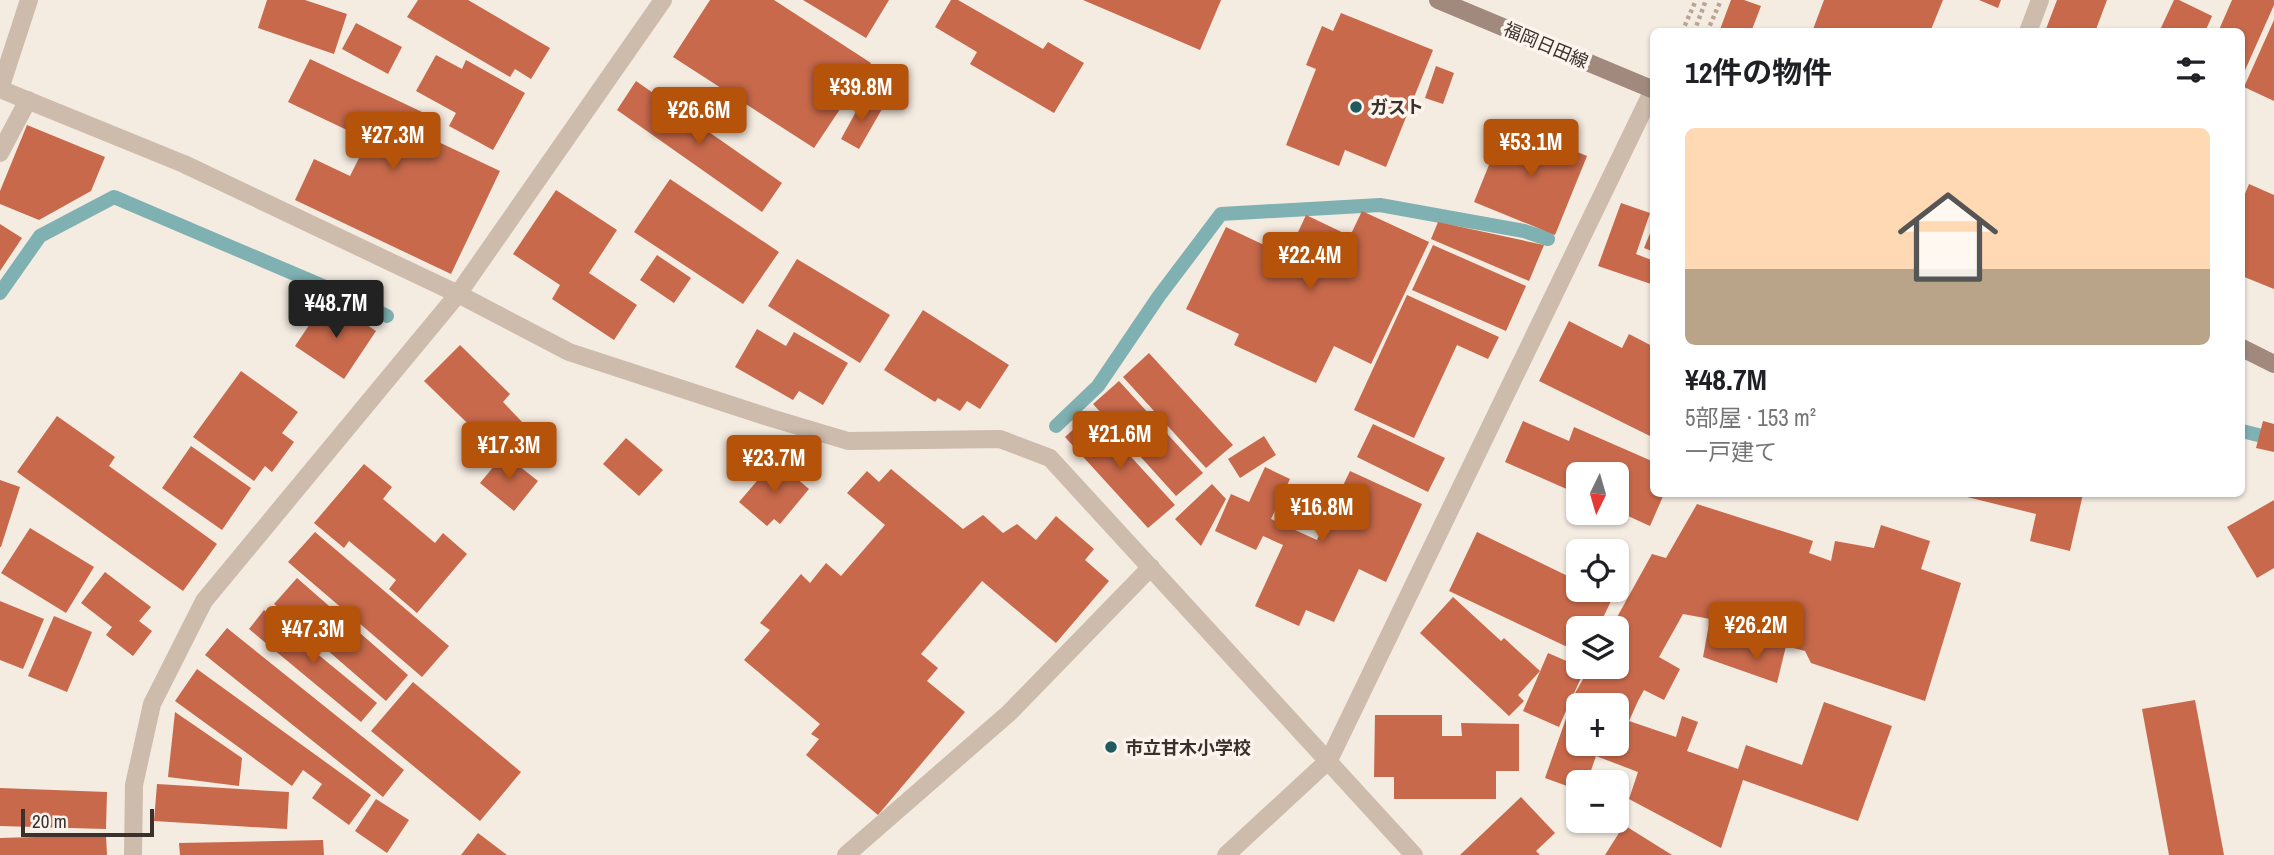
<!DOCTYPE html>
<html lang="ja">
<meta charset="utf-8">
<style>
body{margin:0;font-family:"Archivo Narrow","Noto Sans JP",sans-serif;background:#f6f6f6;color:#202124;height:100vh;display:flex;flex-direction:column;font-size:26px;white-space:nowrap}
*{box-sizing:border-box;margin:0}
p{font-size:23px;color:#757577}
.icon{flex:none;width:38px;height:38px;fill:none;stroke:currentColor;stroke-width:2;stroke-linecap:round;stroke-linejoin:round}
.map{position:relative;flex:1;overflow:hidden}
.details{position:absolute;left:1650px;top:28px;width:595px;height:469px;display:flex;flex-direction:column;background:#fff;border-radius:10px;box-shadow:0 2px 5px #0004}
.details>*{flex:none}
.needle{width:46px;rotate:185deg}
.controls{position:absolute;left:1566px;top:462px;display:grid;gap:14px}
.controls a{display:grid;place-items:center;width:63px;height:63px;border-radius:10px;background:#fff;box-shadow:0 2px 5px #0004;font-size:35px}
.scale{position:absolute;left:21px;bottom:18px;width:133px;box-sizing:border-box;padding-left:7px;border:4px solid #3b302b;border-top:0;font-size:19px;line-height:24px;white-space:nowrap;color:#3b302b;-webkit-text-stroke:5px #fbf5ee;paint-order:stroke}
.price{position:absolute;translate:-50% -60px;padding:0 16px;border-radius:7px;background:#b45309;color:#fff;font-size:23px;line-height:46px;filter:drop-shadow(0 2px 4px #0008)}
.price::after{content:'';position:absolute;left:50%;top:42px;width:21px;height:16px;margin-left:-10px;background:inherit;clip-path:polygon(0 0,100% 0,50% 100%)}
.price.selected{background:#222;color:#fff}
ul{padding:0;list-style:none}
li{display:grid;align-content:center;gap:14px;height:371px;padding:0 35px}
li span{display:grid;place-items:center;height:217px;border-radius:10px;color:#555}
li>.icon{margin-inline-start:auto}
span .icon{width:126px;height:126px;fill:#fffc;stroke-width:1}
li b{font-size:30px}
h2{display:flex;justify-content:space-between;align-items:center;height:84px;padding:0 35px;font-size:30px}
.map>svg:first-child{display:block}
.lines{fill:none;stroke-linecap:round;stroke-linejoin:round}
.stream{stroke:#7fb0b2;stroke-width:14}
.building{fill:#c8694b}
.path{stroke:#b9a596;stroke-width:4.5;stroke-dasharray:3.5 3.5;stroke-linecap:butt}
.service{stroke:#cdbbac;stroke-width:18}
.minor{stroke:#cdbbac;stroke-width:18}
.tertiary{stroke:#cdbbac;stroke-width:18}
.secondary{stroke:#a18a7d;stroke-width:18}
.poi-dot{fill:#1f5a5e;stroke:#fbf5ee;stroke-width:2.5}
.labels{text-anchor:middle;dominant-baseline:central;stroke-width:7;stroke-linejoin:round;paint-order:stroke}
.street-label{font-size:18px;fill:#3b302b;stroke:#fbf5ee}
.poi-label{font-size:18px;font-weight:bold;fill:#3b302b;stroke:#fbf5ee;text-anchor:start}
</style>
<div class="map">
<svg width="2274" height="855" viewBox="0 0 2274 855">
<rect width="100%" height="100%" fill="#f4ebe1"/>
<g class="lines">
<path class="stream" d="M0 293 40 236 114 197 344 295 387 316
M1056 426 1098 386 1159 296 1221 214 1380 205 1524 231 1548 239
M2242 431 2274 439"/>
</g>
<path class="building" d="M267 0H305L347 14 334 54 258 28Z
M418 0H468L550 48 531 79 515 69 510 77 407 17Z
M710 0H774L871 63 814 148 673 57Z
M803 0H889L866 38Z
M951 0H958L1043 49 1048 42 1084 63 1054 113 970 64 977 52 935 27Z
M1083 0H1221L1200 50Z
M1731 0H1744L1761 6 1751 32H1719Z
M1824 0H1943L1930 32H1812Z
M1979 0H2001L1998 8Z
M2057 0H2107L2095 32H2052L2046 29Z
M2174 0H2179L2212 16 2205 32H2159Z
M2232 0H2274V5L2242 77V32H2218Z
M1341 13 1433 50 1386 167 1345 150 1339 166 1286 145 1316 69 1306 65 1322 26 1333 31Z
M2274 20V101L2244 87Z
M356 23 402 47 388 74 342 49Z
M436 55 462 69 466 60 525 93 493 150 449 126 456 113 416 91Z
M310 59 439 120 430 138 500 171 451 274 295 200 314 159 350 176 368 140 288 102Z
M1436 66 1454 73 1443 104 1425 98Z
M636 81 782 183 762 212 617 110Z
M863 99 882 109 859 149 841 139Z
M1506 123 1587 156 1555 235 1474 202Z
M27 125 105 157 91 191 39 220 0 204V191Z
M670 179 779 252 743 304 634 232Z
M2249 184 2274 195V289L2242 276V201Z
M556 190 617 230 589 273 637 305 614 340 552 299 560 285 513 254Z
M1621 203 1650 213 1636 254 1654 261V285L1598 266Z
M1362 211 1429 242 1371 364 1334 346 1316 383 1234 345 1239 334 1186 309 1226 227 1287 256 1306 215 1350 236Z
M1438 222 1544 245 1529 281 1431 239Z
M1654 223V252L1644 248Z
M0 224 22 238 0 271Z
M1433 245 1526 286 1506 331 1412 290Z
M657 255 691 278 674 303 640 280Z
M797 259 890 315 860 363 768 306Z
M1407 295 1499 337 1488 359 1457 345 1414 438 1354 410Z
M337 305 376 331 344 379 295 346 318 312 328 318Z
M923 310 1009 365 980 409 967 401 960 411 938 398 935 402 884 370Z
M1569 321 1622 348 1629 334 1654 347V438L1539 381Z
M757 329 786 346 794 332 848 363 823 405 799 391 793 400 735 367Z
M460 345 510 394 503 402 523 423 496 451 424 381Z
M1149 353 1233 445 1206 468 1123 377Z
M241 371 298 412 282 433 294 442 272 472 265 466 254 481 193 437Z
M1119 381 1203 473 1176 496 1093 404Z
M1091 413 1175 505 1148 528 1065 437Z
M57 416 115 457 109 466 217 544 183 591 17 472Z
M1523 421 1569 441 1574 427 1654 462V494H1664L1650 526 1617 511V474H1578V494L1505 462Z
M2263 421 2274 424V452L2256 448Z
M1373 424 1445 458 1428 492 1357 457Z
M1264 436 1276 455 1240 478 1228 459Z
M626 438 663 470 639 496 603 464Z
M191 446 251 488 222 530 162 488Z
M504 454 538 481 514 511 480 483Z
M775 460 809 489 780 524 774 519 767 526 739 502Z
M364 464 392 487 383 499 435 543 443 533 467 554 417 613 389 589 396 580 349 541 344 548 314 523Z
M1265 467 1290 479 1271 519 1317 540 1350 471 1422 504 1386 582 1359 569 1334 622 1306 610 1299 626 1255 606 1283 545 1263 536 1256 550 1215 531 1231 494 1249 502Z
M891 469 963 529 983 515 1003 533 1017 524 1036 540 1056 516 1094 549 1085 560 1109 581 1056 643 982 581 921 654 938 668 927 681 965 712 878 815 806 755 819 739 811 734 820 724 744 660 770 630 760 623 801 574 810 583 826 563 841 576 885 525 847 493 867 471 879 482Z
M0 480 20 487 1 547H0Z
M1212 484 1226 499 1201 546 1175 519Z
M1955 494H2083L2070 551 2030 541 2036 514Z
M2274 500V568L2257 578 2227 527Z
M1697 504 1813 541 1809 553 1831 561 1835 541 1874 548 1881 525 1930 541 1921 569 1961 583 1925 701 1811 663 1805 651 1786 646 1777 683 1703 657 1710 619 1683 614 1659 657 1680 669 1664 700 1644 690 1638 701 1629 721 1676 737 1682 716 1698 722 1687 751 1738 769 1746 745 1802 765 1824 702 1892 726 1858 821 1743 780 1721 848 1629 799 1638 772 1596 756 1587 782H1578V790L1545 778 1569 710 1578 714V744H1617V705H1578V708L1569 704 1559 727 1523 711 1548 653 1585 669 1571 700 1590 667H1617V628H1611L1652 554 1666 558Z
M30 528 94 567 66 613 1 573Z
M315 532 449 646 422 677 288 562Z
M1477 532 1578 581V590H1598L1613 597 1598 628H1578V652L1449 591Z
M105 572 151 607 139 621 152 631 133 656 106 635 112 627 81 603Z
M297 578 408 675 386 701 274 604Z
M1453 597 1501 641 1504 638 1540 671 1518 695 1524 701 1509 716 1420 633Z
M0 601 44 619 23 669 0 660Z
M264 610 377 703 361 722 249 629Z
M54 616 92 632 67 692 28 676Z
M227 628 404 770 383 797 205 655Z
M197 669 371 795 349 825 312 798 322 784 303 770 292 786 175 701Z
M413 682 521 772 480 821 371 731Z
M2195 700 2224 855H2169L2142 709Z
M175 712 242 758 239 786 168 777Z
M1375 715H1442V736H1462L1461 723 1519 724V771H1496V799H1394V777H1374Z
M157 784 289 792 287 829 154 821Z
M0 788 107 792 106 829 0 826Z
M1521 797 1555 833 1536 851 1540 855H1460Z
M376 799 409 820 387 853 355 831Z
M1624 825 1672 855H1605Z
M478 833 507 855H461Z
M106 835 107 855H0V838Z
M323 840 324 855H180L179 843Z"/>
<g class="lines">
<path class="path" d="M1682 32 1696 0
M1694 32 1706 0
M1707 32 1721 0"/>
<path class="service" d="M1226 855 1329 760"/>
<path class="minor" d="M2028 32 2040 0
M0 89 184 164 458 294 569 352 771 418 848 441 1000 439 1050 458 1414 855
M0 89 29 0
M0 153 28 100
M1329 760 1653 90
M846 855 1009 713 1151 567"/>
<path class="tertiary" d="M133 855 134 785 152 704 204 601 458 294 663 0"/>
<path class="secondary" d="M1438 0 1654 90
M2242 348 2274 364"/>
</g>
<g class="poi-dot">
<circle cx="1356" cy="107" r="7"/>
<circle cx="1111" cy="747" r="7"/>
</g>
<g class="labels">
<g class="street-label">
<text transform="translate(1546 45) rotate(23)">福岡日田線</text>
</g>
<g class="poi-label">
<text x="1370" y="107">ガスト</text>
<text x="1125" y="747">市立甘木小学校</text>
</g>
</g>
</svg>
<div class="controls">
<a><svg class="needle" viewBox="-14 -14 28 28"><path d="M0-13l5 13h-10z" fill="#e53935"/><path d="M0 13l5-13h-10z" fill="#757577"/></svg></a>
<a><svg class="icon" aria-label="locate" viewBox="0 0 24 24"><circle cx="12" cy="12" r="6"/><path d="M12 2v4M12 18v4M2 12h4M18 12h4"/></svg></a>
<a><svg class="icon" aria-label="layers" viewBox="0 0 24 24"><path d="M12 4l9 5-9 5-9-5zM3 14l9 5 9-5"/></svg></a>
<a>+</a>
<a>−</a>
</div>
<div class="scale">20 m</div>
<b class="price" style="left:861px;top:124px">¥39.8M</b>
<b class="price" style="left:699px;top:147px">¥26.6M</b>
<b class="price" style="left:393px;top:172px">¥27.3M</b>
<b class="price" style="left:1531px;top:179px">¥53.1M</b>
<b class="price" style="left:1310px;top:292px">¥22.4M</b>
<b class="price selected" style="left:336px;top:340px">¥48.7M</b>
<b class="price" style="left:1120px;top:471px">¥21.6M</b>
<b class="price" style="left:509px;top:482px">¥17.3M</b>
<b class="price" style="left:774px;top:495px">¥23.7M</b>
<b class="price" style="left:1322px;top:544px">¥16.8M</b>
<b class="price" style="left:1756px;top:662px">¥26.2M</b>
<b class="price" style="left:313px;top:666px">¥47.3M</b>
<section class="details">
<h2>12件の物件<svg class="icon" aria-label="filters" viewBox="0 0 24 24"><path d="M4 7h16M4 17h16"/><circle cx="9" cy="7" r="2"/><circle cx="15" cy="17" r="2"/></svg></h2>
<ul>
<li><span style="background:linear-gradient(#ffd9b3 65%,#b9a48a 0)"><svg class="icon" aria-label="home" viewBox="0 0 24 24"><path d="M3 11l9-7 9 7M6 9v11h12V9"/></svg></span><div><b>¥48.7M</b><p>5部屋 · 153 m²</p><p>一戸建て</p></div></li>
</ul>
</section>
</div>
